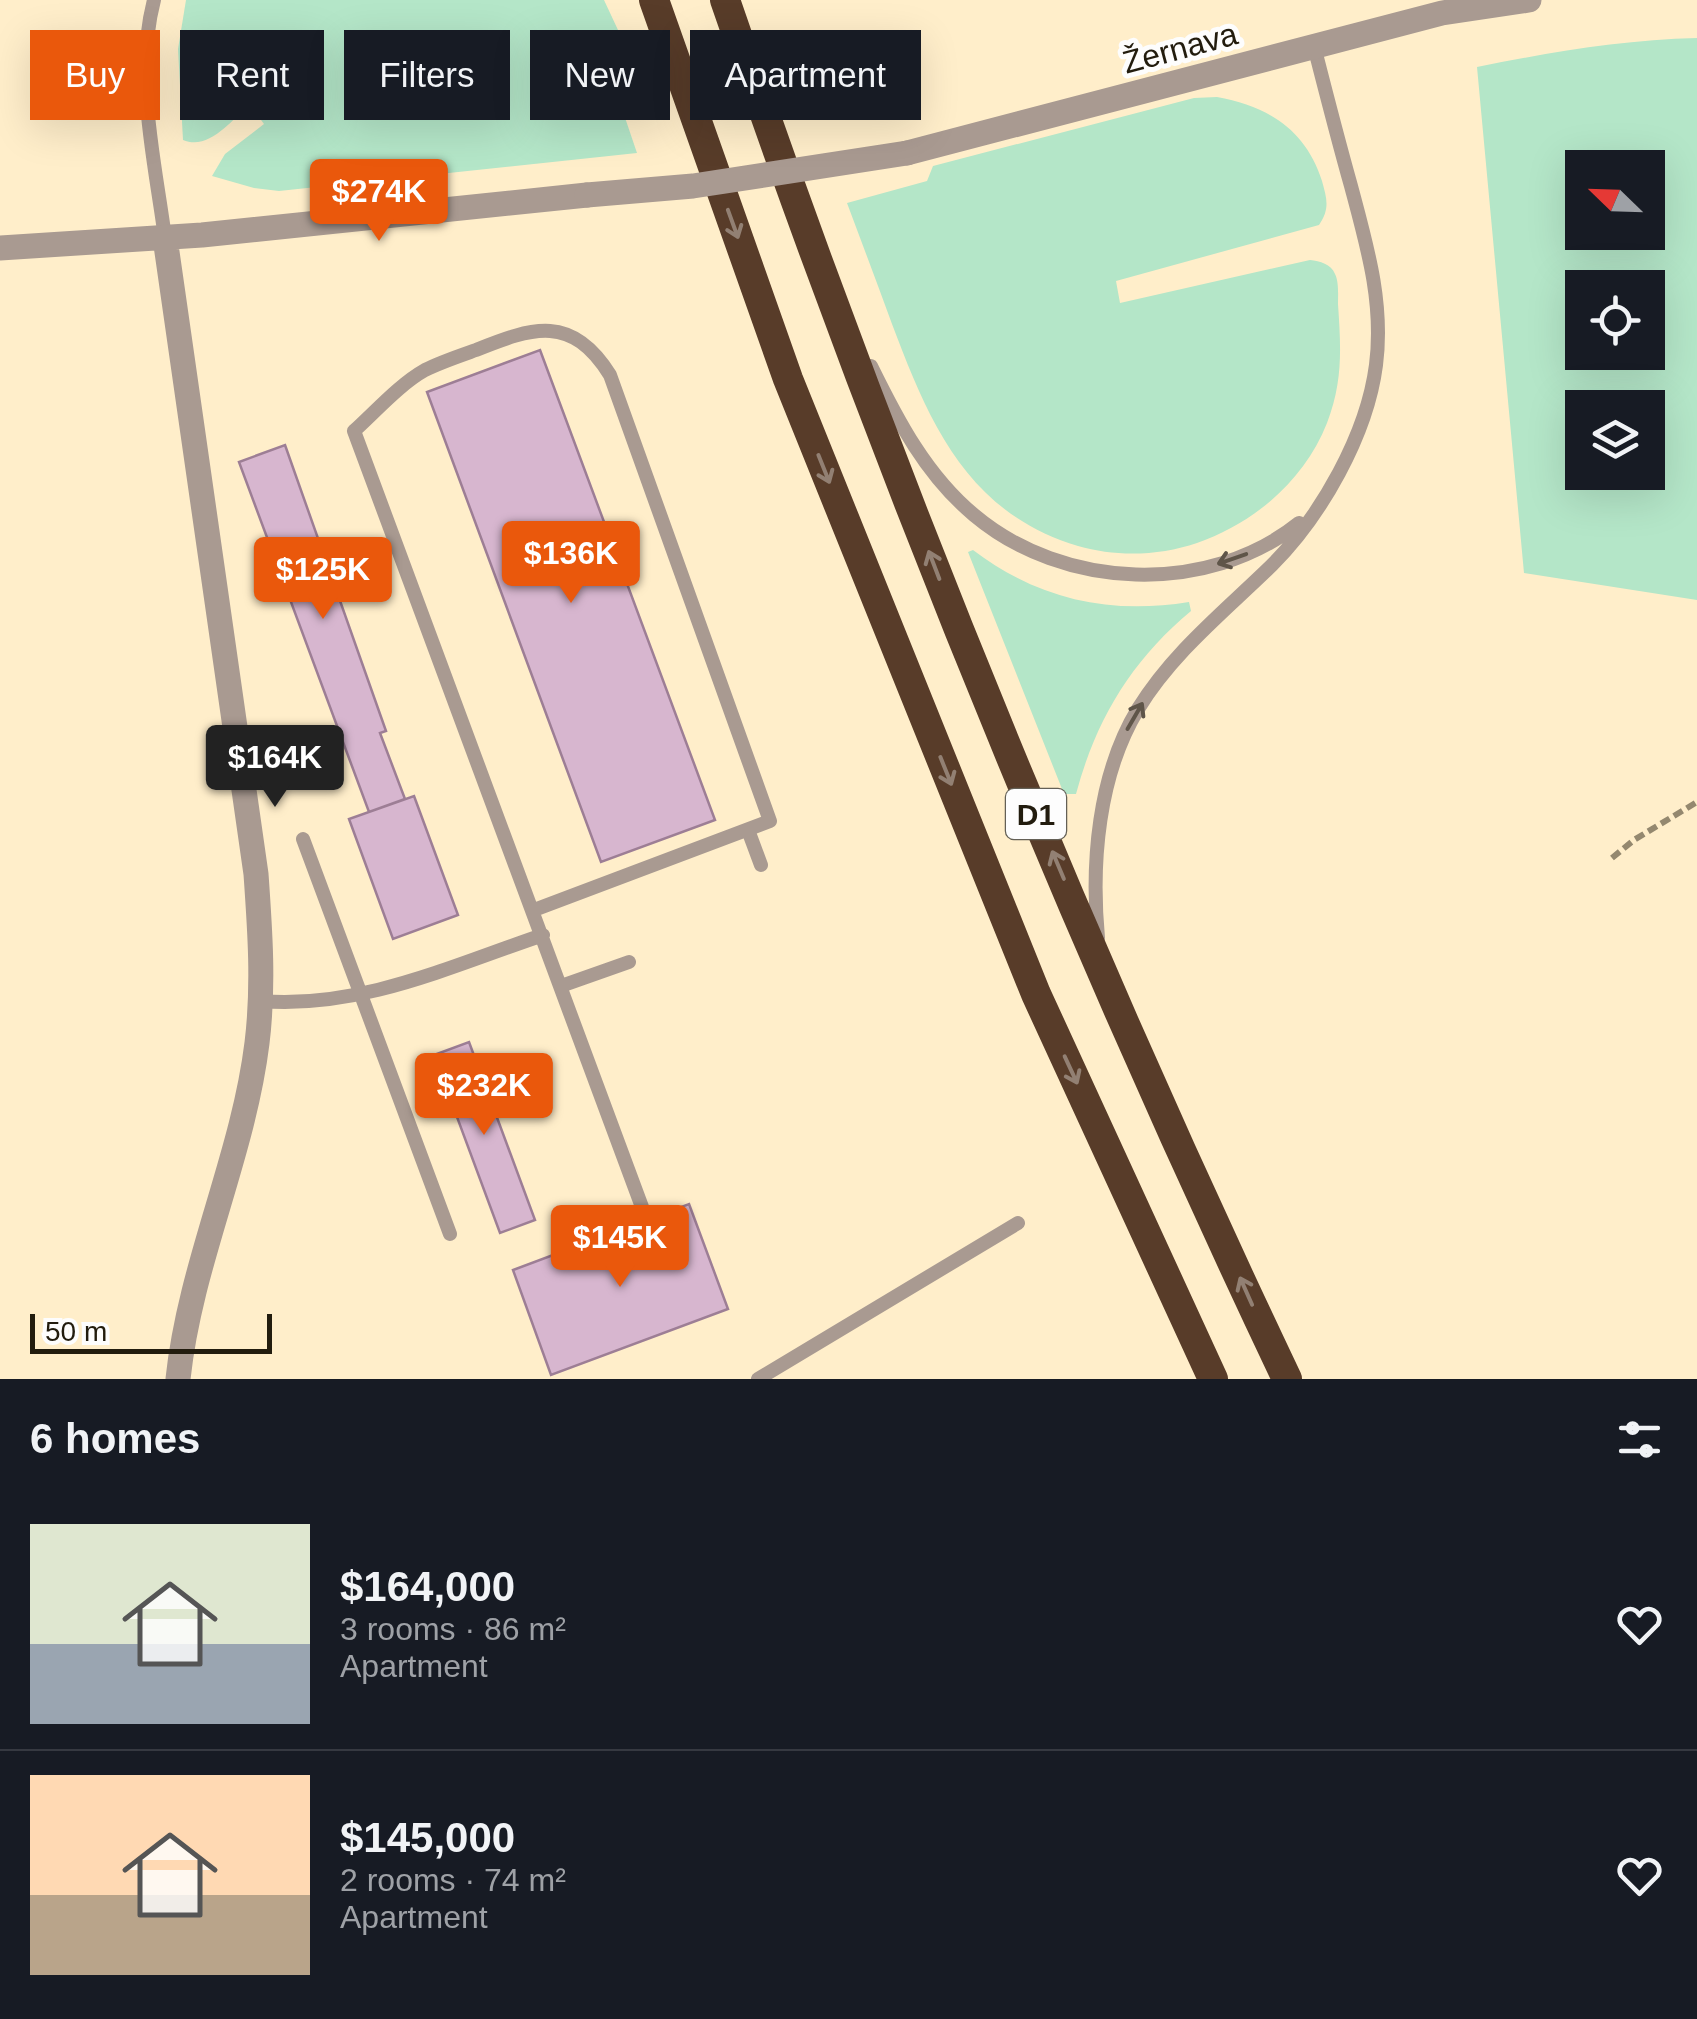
<!DOCTYPE html>
<meta charset="utf-8">
<style>
body{margin:0;font-family:Arial,sans-serif;background:#242831;color:#f1f3f6;height:100vh;display:flex;flex-direction:column;font-size:38px;white-space:nowrap}
*{box-sizing:border-box;margin:0}
p{font-size:32px;color:#9ea1a6}
.icon{flex:none;width:55px;height:55px;fill:none;stroke:currentColor;stroke-width:2;stroke-linecap:round;stroke-linejoin:round}
.map{position:relative;height:1379px;overflow:hidden}
.side{display:flex;flex-direction:column;background:#171b24;flex:1}
.side>*{flex:none}
.guide{position:absolute;left:30px;top:30px;width:1000px;height:90px;display:flex;gap:20px}
.needle{width:65px;rotate:293deg}
.buttons{position:absolute;left:1565px;top:150px;display:grid;gap:20px}
.buttons a{display:grid;place-items:center;width:100px;height:100px;border-radius:0px;background:#171b24;box-shadow:0 10px 40px #0002;font-size:50px}
.scale{position:absolute;left:30px;bottom:25px;width:242px;box-sizing:border-box;padding-left:10px;border:5px solid #221c0e;border-top:0;font-size:28px;line-height:35px;white-space:nowrap;color:#221c0e;-webkit-text-stroke:8px #fdfdfd;paint-order:stroke}
.price{position:absolute;translate:-50% -85px;padding:0 22px;border-radius:10px;background:#ea580c;color:#fff;font-size:32px;line-height:65px;filter:drop-shadow(0 2px 5px #0008)}
.price::after{content:'';position:absolute;left:50%;top:60px;width:30px;height:22px;margin-left:-15px;background:inherit;clip-path:polygon(0 0,100% 0,50% 100%)}
.price.selected{background:#222;color:#fff}
ul{padding:0;list-style:none}
li{display:flex;align-items:center;gap:30px;height:250px;padding:0 30px}
li+li{border-top:2px solid #363941}
li span{display:grid;place-items:center;flex:none;width:280px;height:200px;border-radius:0px;color:#555}
li>.icon{margin-inline-start:auto}
span .icon{width:120px;height:120px;fill:#fffc;stroke-width:1}
li b{font-size:42px}
h2{display:flex;justify-content:space-between;align-items:center;height:120px;padding:0 30px;font-size:42px}
.pill{padding:0 35px;border-radius:0px;background:#171b24;box-shadow:0 10px 40px #0002;font-size:35px;line-height:90px}
.pill.selected{background:#ea580c;color:#fff}
.map>svg:first-child{display:block}
.grass{fill:#b4e6c8;fill-rule:evenodd}
.building{fill:#d7b6cf;stroke:#9d7e95;stroke-width:2.5}
.lines{fill:none;stroke-linecap:round;stroke-linejoin:round}
.path{stroke:#94886f;stroke-width:6;stroke-dasharray:10 5;stroke-linecap:butt}
.service{stroke:#a99a91;stroke-width:14}
.minor{stroke:#a99a91;stroke-width:25}
.motorway{stroke:#583c29;stroke-width:30}
.minor-bridge{stroke:#a99a91;stroke-width:25}
.oneway{stroke:#928073}
.oneway2{stroke:#5f5549}
.labels{text-anchor:middle;dominant-baseline:central;stroke-width:10;stroke-linejoin:round;paint-order:stroke}
.shield{fill:#fdfdfd;stroke:#646056;stroke-width:2.5}
.shield-label{font-size:30px;font-weight:bold;fill:#221c0e}
.street-label{font-size:32px;fill:#221c0e;stroke:#fdfdfd}
</style>
<div class="map">
<svg width="1697" height="1379" viewBox="0 0 1697 1379">
<rect width="100%" height="100%" fill="#ffeeca"/>
<path class="grass" d="M186 0H604L618 30 598 38 637 153 279 191 254 188 212 176 225 154 264 124 250 105C231 120 209 151 183 140L178 49Z
M1697 38V600L1524 573 1477 67C1551 52 1622 40 1697 38ZM1582 168H1648V232H1582ZM1582 288H1648V352H1582ZM1582 408H1648V472H1582Z
M1217 97C1268 106 1306 130 1322 181 1327 199 1330 209 1319 225L1116 281 1120 303 1310 260C1320 261 1331 264 1335 274 1339 282 1338 295 1338 304 1341 349 1343 381 1327 423 1304 481 1254 523 1197 543 1159 556 1116 557 1078 546 967 513 929 422 892 324 877 283 862 243 847 203L927 181 933 166 1194 98Z
M973 550C1038 599 1108 615 1189 602L1191 611C1132 660 1096 719 1076 794H1064L968 552Z"/>
<path class="building" d="M540 350 715 820 601 862 427 392Z
M285 445 386 731 380 733 405 799 369 812 239 462Z
M414 796 458 915 393 939 349 819Z
M469 1042 535 1220 500 1233 434 1055Z
M689 1204 728 1309 551 1375 513 1270Z"/>
<g class="lines">
<path class="path" d="M1612 858 1634 840 1697 802"/>
<path class="service" d="M154 0C134 77 155 161 165 238
M871 366C898 421 926 475 974 515 1063 590 1208 596 1299 523
M748 830 761 865
M303 839 450 1234
M534 910 770 821 610 375C572 314 533 327 476 350 459 356 441 362 425 370 400 384 376 411 354 431L642 1207
M1098 938C1091 863 1098 775 1138 709 1173 652 1225 611 1272 565 1321 516 1367 435 1376 365 1384 303 1367 246 1351 186 1338 140 1326 93 1314 46
M561 986 629 962
M261 1001C360 1009 451 966 543 935
M758 1379 1018 1223"/>
<path class="minor" d="M907 153 1442 13 1529 0
M165 238 256 874C260 930 264 986 257 1043 243 1157 190 1264 178 1379
M0 248 202 235 587 195"/>
<path class="motorway" d="M654 0 788 379 1036 994 1213 1379
M725 0C886 469 1074 931 1287 1379"/>
<path class="minor-bridge" d="M587 195 693 186 907 153"/>
</g>
<defs><path id="oneway-shaft" d="M-6 0H5M1.5-3L5.5 0L1.5 3" fill="none" stroke-width="1.6" stroke-linecap="round" stroke-linejoin="round" transform="scale(2.5)"/></defs>
<g class="oneway">
<use href="#oneway-shaft" transform="translate(733 224) rotate(70)"/>
<use href="#oneway-shaft" transform="translate(824 469) rotate(68)"/>
<use href="#oneway-shaft" transform="translate(934 565) rotate(-111)"/>
<use href="#oneway-shaft" transform="translate(946 771) rotate(68)"/>
<use href="#oneway-shaft" transform="translate(1058 865) rotate(-113)"/>
<use href="#oneway-shaft" transform="translate(1071 1070) rotate(65)"/>
<use href="#oneway-shaft" transform="translate(1246 1291) rotate(-114)"/>
</g>
<g class="oneway2">
<use href="#oneway-shaft" transform="translate(1232 559) rotate(161)"/>
<use href="#oneway-shaft" transform="translate(1135 716) rotate(-60)"/>
</g>
<g class="labels">
<rect class="shield" x="1006" y="789" width="60" height="50" rx="8"/>
<g class="shield-label">
<text x="1036" y="814">D1</text>
</g>
<g class="street-label">
<text transform="translate(1180 48) rotate(-15)">Žernava</text>
</g>
</g>
</svg>
<div class="buttons">
<a><svg class="needle" viewBox="-14 -14 28 28"><path d="M0-13l5 13h-10z" fill="#e53935"/><path d="M0 13l5-13h-10z" fill="#9ea1a6"/></svg></a>
<a><svg class="icon" aria-label="locate" viewBox="0 0 24 24"><circle cx="12" cy="12" r="6"/><path d="M12 2v4M12 18v4M2 12h4M18 12h4"/></svg></a>
<a><svg class="icon" aria-label="layers" viewBox="0 0 24 24"><path d="M12 4l9 5-9 5-9-5zM3 14l9 5 9-5"/></svg></a>
</div>
<div class="scale">50 m</div>
<b class="price" style="left:379px;top:244px">$274K</b>
<b class="price" style="left:571px;top:606px">$136K</b>
<b class="price" style="left:323px;top:622px">$125K</b>
<b class="price selected" style="left:275px;top:810px">$164K</b>
<b class="price" style="left:484px;top:1138px">$232K</b>
<b class="price" style="left:620px;top:1290px">$145K</b>
<div class="guide">
<a class="pill selected">Buy</a>
<a class="pill">Rent</a>
<a class="pill">Filters</a>
<a class="pill">New</a>
<a class="pill">Apartment</a>
</div>
</div>
<section class="side">
<h2>6 homes<svg class="icon" aria-label="filters" viewBox="0 0 24 24"><path d="M4 7h16M4 17h16"/><circle cx="9" cy="7" r="2"/><circle cx="15" cy="17" r="2"/></svg></h2>
<ul>
<li><span style="background:linear-gradient(#dfe7d0 60%,#9aa5b1 0)"><svg class="icon" aria-label="home" viewBox="0 0 24 24"><path d="M3 11l9-7 9 7M6 9v11h12V9"/></svg></span><div><b>$164,000</b><p>3 rooms · 86 m²</p><p>Apartment</p></div><svg class="icon" aria-label="heart" viewBox="0 0 24 24"><path d="M12 20l-8-8c-3-5 5-10 8-4 3-6 11-1 8 4z"/></svg></li>
<li><span style="background:linear-gradient(#ffd9b3 60%,#b9a48a 0)"><svg class="icon" aria-label="home" viewBox="0 0 24 24"><path d="M3 11l9-7 9 7M6 9v11h12V9"/></svg></span><div><b>$145,000</b><p>2 rooms · 74 m²</p><p>Apartment</p></div><svg class="icon" aria-label="heart" viewBox="0 0 24 24"><path d="M12 20l-8-8c-3-5 5-10 8-4 3-6 11-1 8 4z"/></svg></li>
</ul>
</section>
